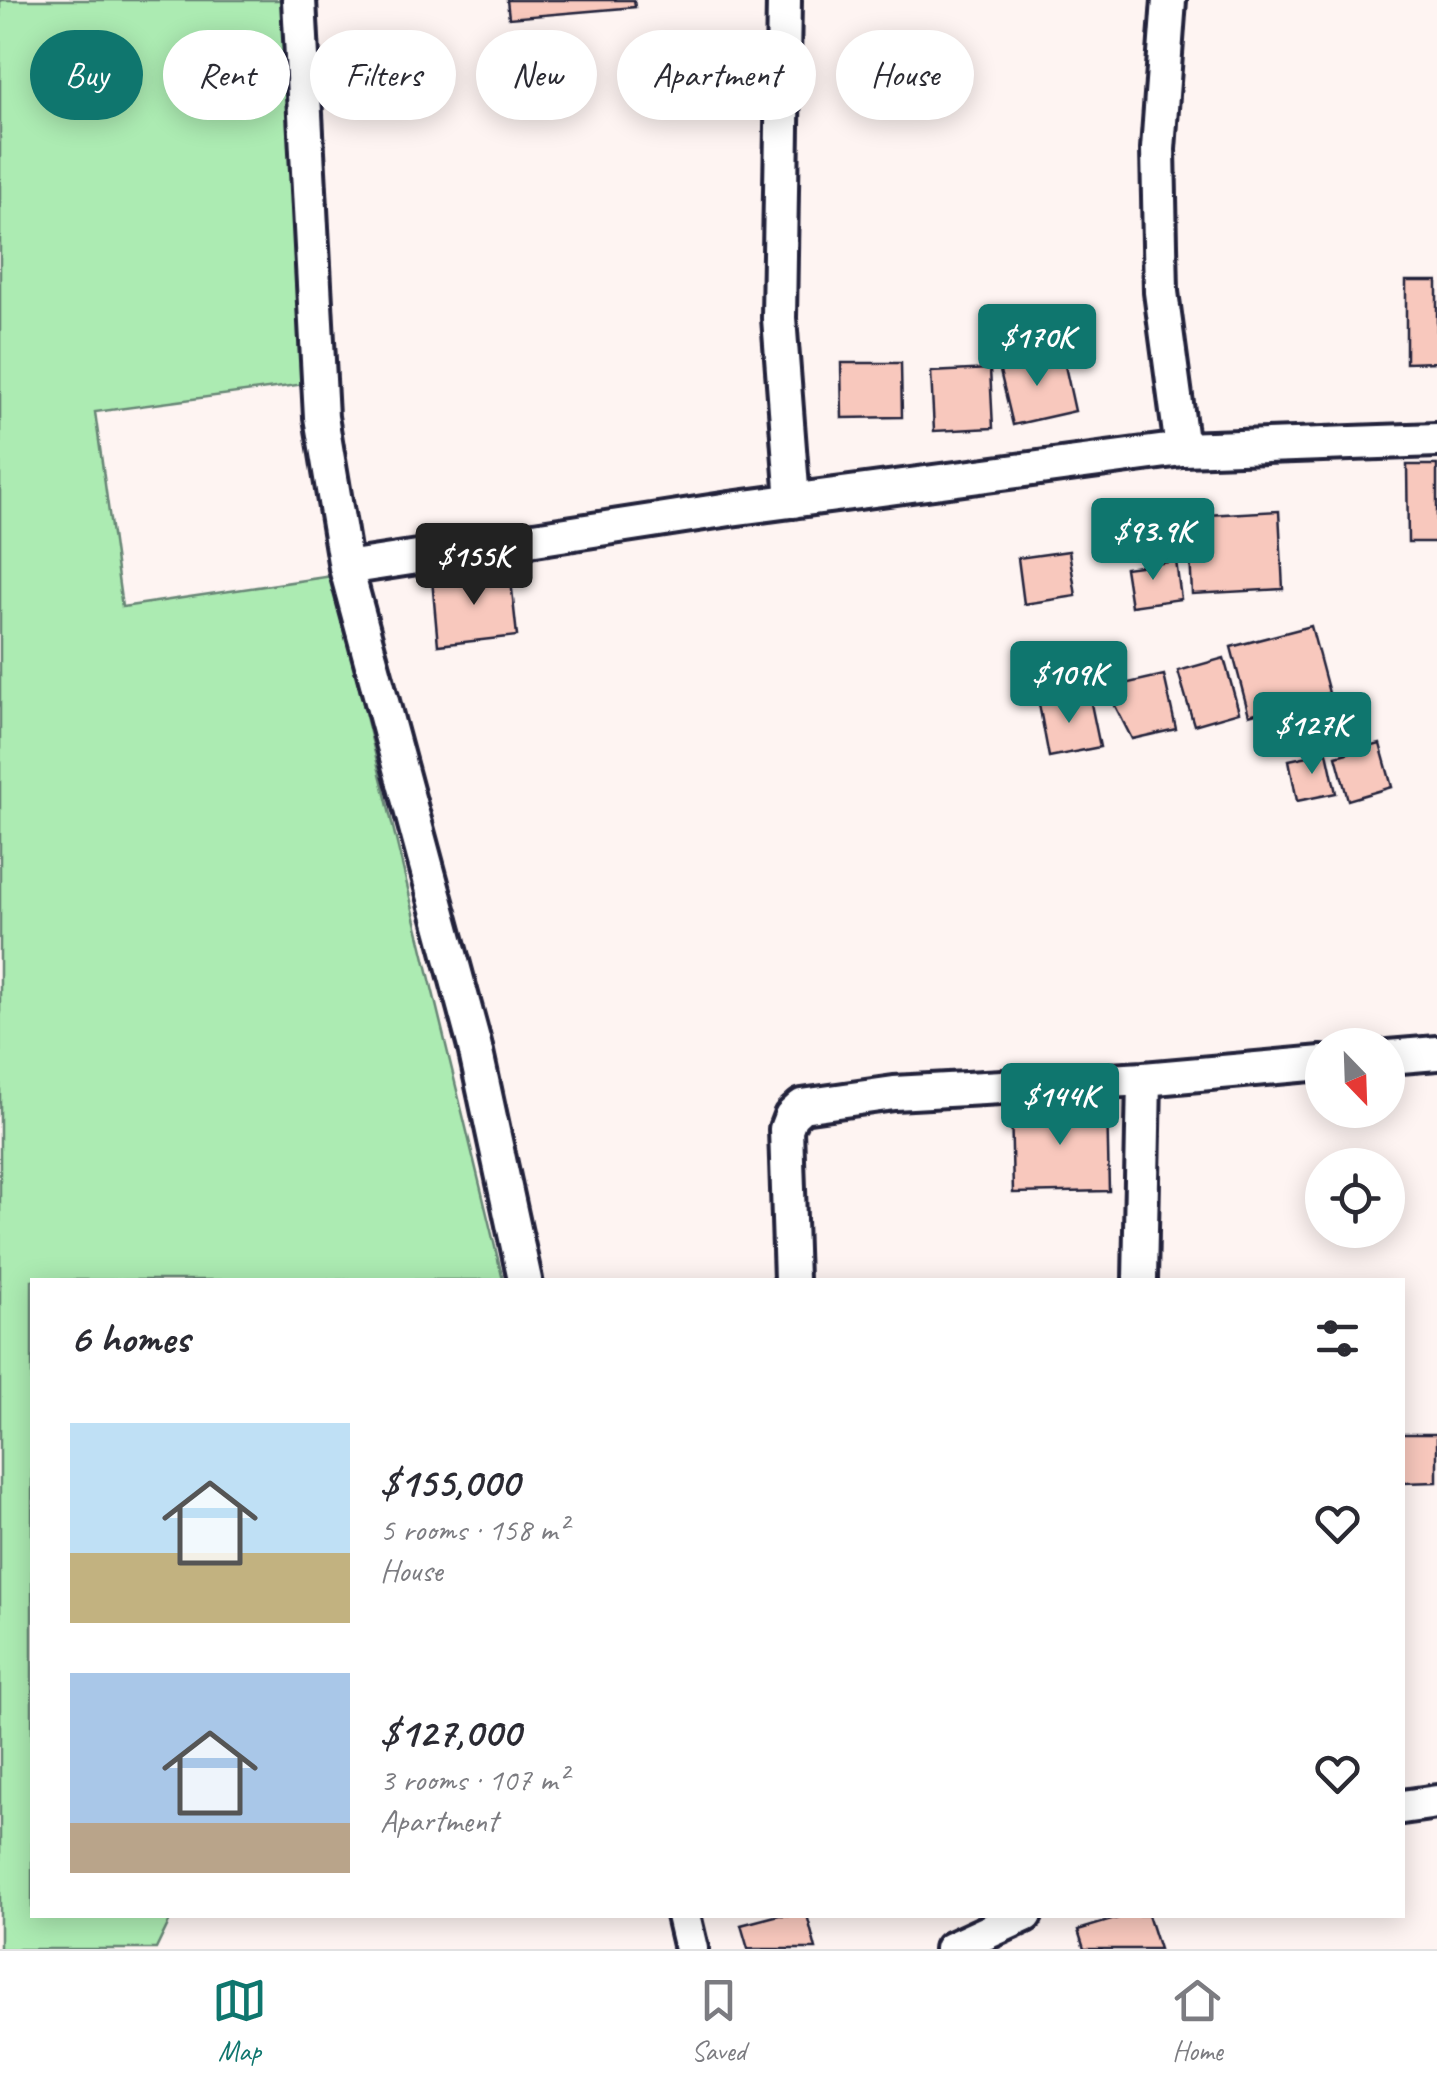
<!DOCTYPE html>
<meta charset="utf-8">
<style>
body{margin:0;font-family:Caveat,sans-serif;background:#f2f2f3;color:#2b2b33;height:100vh;display:flex;flex-direction:column;font-size:38px;white-space:nowrap}
*{box-sizing:border-box;margin:0}
p{font-size:32px;color:#7c7c81}
.icon{flex:none;width:55px;height:55px;fill:none;stroke:currentColor;stroke-width:2;stroke-linecap:round;stroke-linejoin:round}
.map{position:relative;flex:1;overflow:hidden}
.panel{position:absolute;left:30px;top:1278px;width:1375px;height:640px;display:flex;flex-direction:column;background:#fff;border-radius:0px;box-shadow:0 5px 25px #0003}
.panel>*{flex:none}
.top-card{position:absolute;left:30px;top:30px;width:1378px;height:90px;display:flex;gap:20px}
.needle{width:65px;rotate:157deg}
.controls{position:absolute;left:1305px;top:1028px;display:grid;gap:20px}
.controls a{display:grid;place-items:center;width:100px;height:100px;border-radius:50%;background:#fff;box-shadow:0 5px 25px #0003;font-size:50px}
.price{position:absolute;translate:-50% -85px;padding:0 22px;border-radius:10px;background:#0f766e;color:#fff;font-size:32px;line-height:65px;filter:drop-shadow(0 2px 5px #0008)}
.price::after{content:'';position:absolute;left:50%;top:60px;width:30px;height:22px;margin-left:-15px;background:inherit;clip-path:polygon(0 0,100% 0,50% 100%)}
.price.current{background:#222;color:#fff}
ul{padding:0;list-style:none}
li{display:flex;align-items:center;gap:30px;height:250px;padding:0 40px}
li span{display:grid;place-items:center;flex:none;width:280px;height:200px;border-radius:0px;color:#555}
li>.icon{margin-inline-start:auto}
span .icon{width:120px;height:120px;fill:#fffc;stroke-width:1}
li b{font-size:42px}
h2{display:flex;justify-content:space-between;align-items:center;height:120px;padding:0 40px;font-size:42px}
.pill{padding:0 35px;border-radius:45px;background:#fff;box-shadow:0 5px 25px #0003;font-size:35px;line-height:90px}
.pill.current{background:#0f766e;color:#fff}
.dock{display:flex;justify-content:space-around;align-items:center;height:140px;border-top:2px solid #e1e1e2;background:#fff;font-size:28px;color:#7c7c81}
.dock a{display:grid;justify-items:center;gap:5px}
.dock .current{color:#0f766e}
.map>svg:first-child{display:block}
.green{fill:#acebb2;stroke:#678676;stroke-width:2.5}
.building{fill:#f8c8bd;stroke:#22223b;stroke-width:2.5}
.lines{fill:none;stroke-linecap:round;stroke-linejoin:round}
.street-casing{stroke:#22223b;stroke-width:40}
.street{stroke:#fff;stroke-width:32}
</style>
<div class="map">
<svg width="1437" height="1949" viewBox="0 0 1437 1949">
<rect width="100%" height="100%" fill="#fef4f2"/>
<filter id="ink" filterUnits="userSpaceOnUse"><feTurbulence type="fractalNoise" baseFrequency=".01" numOctaves="2"/><feDisplacementMap in="SourceGraphic" scale="20" xChannelSelector="R" yChannelSelector="G"/><feConvolveMatrix kernelMatrix="1 2 1 2 8 2 1 2 1" color-interpolation-filters="sRGB"/></filter>
<g filter="url(#ink)">
<path class="green" d="M0 0H281L305 384 95 412 122 607 332 576 503 1280H32V1915H182L171 1918 156 1949H0Z"/>
<path class="building" d="M507 0H634L635 7 509 18Z
M1406 281H1437V362L1406 363Z
M1062 352 1075 411 1013 425 999 367Z
M841 363H901L902 417 842 418Z
M990 369 993 428 934 431 931 372Z
M1407 465H1437V542H1408Z
M1279 511 1283 589 1192 594 1188 516Z
M1069 551 1076 596 1024 604 1018 558Z
M1176 561 1181 599 1131 606 1125 568Z
M510 571 517 636 438 645 432 579Z
M1311 626 1329 693 1249 715 1231 647Z
M1224 658 1239 712 1194 725 1178 671Z
M1164 675 1176 729 1132 739 1106 688Z
M1089 694 1100 747 1049 757 1039 704Z
M1380 744 1392 787 1348 800 1336 756Z
M1327 752 1336 793 1297 801 1289 760Z
M1107 1103 1109 1191 1013 1193 1011 1106Z
M1402 1434H1437V1482L1402 1483Z
M779 1915H807L816 1949H748L741 1925Z
M1128 1915H1148L1159 1949H1084L1078 1930Z"/>
<g class="lines">
<g class="street-casing">
<path id="street" d="M299 0 321 417 346 568 474 1043 525 1280
M784 0 779 318 793 501
M1169 0 1158 149 1161 292 1182 449 1437 440
M346 568 730 509 1182 449
M1388 1057 1437 1053
M791 1280 786 1129 791 1116 802 1106 894 1093 1144 1079
M1140 1280 1144 1079 1322 1063
M1402 1807 1437 1802
M683 1915 691 1949
M951 1949 1025 1915"/>
</g>
<use href="#street" class="street"/>
</g>
</g>
</svg>
<div class="controls">
<a><svg class="needle" viewBox="-14 -14 28 28"><path d="M0-13l5 13h-10z" fill="#e53935"/><path d="M0 13l5-13h-10z" fill="#7c7c81"/></svg></a>
<a><svg class="icon" aria-label="locate" viewBox="0 0 24 24"><circle cx="12" cy="12" r="6"/><path d="M12 2v4M12 18v4M2 12h4M18 12h4"/></svg></a>
</div>
<b class="price" style="left:1037px;top:389px">$170K</b>
<b class="price" style="left:1153px;top:583px">$93.9K</b>
<b class="price current" style="left:474px;top:608px">$155K</b>
<b class="price" style="left:1069px;top:726px">$109K</b>
<b class="price" style="left:1312px;top:777px">$127K</b>
<b class="price" style="left:1060px;top:1148px">$144K</b>
<div class="top-card">
<a class="pill current">Buy</a>
<a class="pill">Rent</a>
<a class="pill">Filters</a>
<a class="pill">New</a>
<a class="pill">Apartment</a>
<a class="pill">House</a>
</div>
<section class="panel">
<h2>6 homes<svg class="icon" aria-label="filters" viewBox="0 0 24 24"><path d="M4 7h16M4 17h16"/><circle cx="9" cy="7" r="2"/><circle cx="15" cy="17" r="2"/></svg></h2>
<ul>
<li><span style="background:linear-gradient(#bfe0f5 65%,#c2b280 0)"><svg class="icon" aria-label="home" viewBox="0 0 24 24"><path d="M3 11l9-7 9 7M6 9v11h12V9"/></svg></span><div><b>$155,000</b><p>5 rooms · 158 m²</p><p>House</p></div><svg class="icon" aria-label="heart" viewBox="0 0 24 24"><path d="M12 20l-8-8c-3-5 5-10 8-4 3-6 11-1 8 4z"/></svg></li>
<li><span style="background:linear-gradient(#a9c7e8 75%,#b9a48a 0)"><svg class="icon" aria-label="home" viewBox="0 0 24 24"><path d="M3 11l9-7 9 7M6 9v11h12V9"/></svg></span><div><b>$127,000</b><p>3 rooms · 107 m²</p><p>Apartment</p></div><svg class="icon" aria-label="heart" viewBox="0 0 24 24"><path d="M12 20l-8-8c-3-5 5-10 8-4 3-6 11-1 8 4z"/></svg></li>
</ul>
</section>
</div>
<nav class="dock">
<a class="current"><svg class="icon" aria-label="map" viewBox="0 0 24 24"><path d="M3 6l6-2 6 2 6-2v14l-6 2-6-2-6 2zM9 4v14M15 6v14"/></svg>Map</a>
<a><svg class="icon" aria-label="saved" viewBox="0 0 24 24"><path d="M7 4h10v16l-5-4-5 4z"/></svg>Saved</a>
<a><svg class="icon" aria-label="home" viewBox="0 0 24 24"><path d="M3 11l9-7 9 7M6 9v11h12V9"/></svg>Home</a>
</nav>
